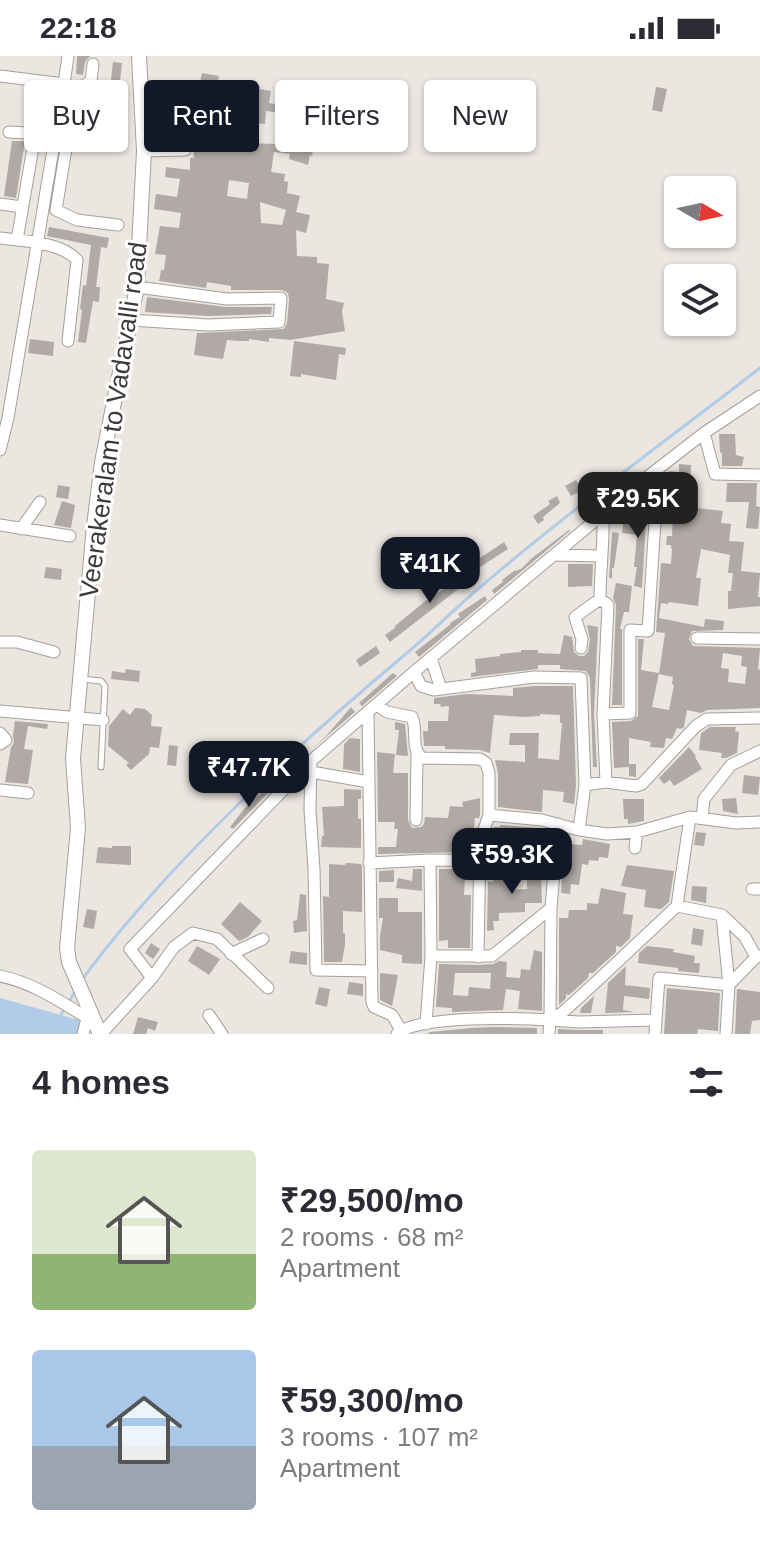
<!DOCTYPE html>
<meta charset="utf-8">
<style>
body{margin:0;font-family:Helvetica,sans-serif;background:#f7f7f7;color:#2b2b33;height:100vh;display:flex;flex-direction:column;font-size:30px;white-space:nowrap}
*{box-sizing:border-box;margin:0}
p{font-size:26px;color:#7c7c81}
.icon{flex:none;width:44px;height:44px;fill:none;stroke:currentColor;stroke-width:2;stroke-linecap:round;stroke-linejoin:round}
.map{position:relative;height:978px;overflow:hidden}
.details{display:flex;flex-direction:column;background:#fff;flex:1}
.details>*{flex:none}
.guide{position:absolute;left:24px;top:24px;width:712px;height:72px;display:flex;gap:16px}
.needle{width:52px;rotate:99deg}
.buttons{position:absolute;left:664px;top:120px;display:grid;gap:16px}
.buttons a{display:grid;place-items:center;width:72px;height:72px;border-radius:8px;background:#fff;box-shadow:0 2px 6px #0004;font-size:40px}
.price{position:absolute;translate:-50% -68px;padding:0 18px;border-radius:16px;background:#111827;color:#fff;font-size:26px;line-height:52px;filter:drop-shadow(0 2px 4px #0008)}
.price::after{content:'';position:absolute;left:50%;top:48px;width:24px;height:18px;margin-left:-12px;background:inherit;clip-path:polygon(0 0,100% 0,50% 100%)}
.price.selected{background:#222;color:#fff}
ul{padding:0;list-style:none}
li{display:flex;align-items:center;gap:24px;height:200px;padding:0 32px}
li span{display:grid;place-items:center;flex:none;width:224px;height:160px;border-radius:8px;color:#555}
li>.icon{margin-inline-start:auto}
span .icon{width:96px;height:96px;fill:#fffc;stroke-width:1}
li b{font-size:34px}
h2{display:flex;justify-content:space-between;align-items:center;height:96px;padding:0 32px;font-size:34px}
.pill{padding:0 28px;border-radius:8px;background:#fff;box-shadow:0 2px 6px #0004;font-size:28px;line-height:72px}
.pill.selected{background:#111827;color:#fff}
.status{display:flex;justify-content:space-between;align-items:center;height:56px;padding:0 40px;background:#fff;direction:ltr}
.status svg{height:22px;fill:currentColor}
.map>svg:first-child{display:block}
.water{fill:#b2cbe7}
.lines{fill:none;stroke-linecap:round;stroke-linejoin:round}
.stream{stroke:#b2cbe7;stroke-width:3}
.building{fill:#b0a9a5;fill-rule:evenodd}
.service-casing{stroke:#a59f9b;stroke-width:7}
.minor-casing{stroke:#a59f9b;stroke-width:13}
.tertiary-casing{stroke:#a59f9b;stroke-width:16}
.service{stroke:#fff;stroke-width:5}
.minor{stroke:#fff;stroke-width:11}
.tertiary{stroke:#fff;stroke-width:14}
.labels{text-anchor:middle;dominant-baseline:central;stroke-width:6;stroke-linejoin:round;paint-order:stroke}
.street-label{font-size:26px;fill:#3d3b39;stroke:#fff}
</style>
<div class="status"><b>22:18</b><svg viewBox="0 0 49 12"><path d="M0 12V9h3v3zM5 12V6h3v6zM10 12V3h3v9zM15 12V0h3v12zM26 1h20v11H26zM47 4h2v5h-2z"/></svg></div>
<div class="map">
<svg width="760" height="978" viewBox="0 0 760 978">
<rect width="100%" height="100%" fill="#ece6e1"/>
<path class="water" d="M0 942 79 964 80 978H0Z"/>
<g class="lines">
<path class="stream" d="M82 924C109 886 140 851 171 817 243 740 321 669 401 602 428 580 452 555 478 533 569 455 666 385 760 312
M59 962 76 934"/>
</g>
<path class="building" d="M77 0H90L85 6 83 19 76 18Z
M113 6 122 7 120 25 111 24Z
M202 17 219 20 218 24 260 30V33L271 35 269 47 298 52 297 58 314 61 311 86 314 87 312 100 310 99 308 109 289 103 290 98 274 96 271 116 285 118 284 125 288 126 287 137 300 140 296 156 310 159 306 177 296 174 297 200 317 201V207L329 208 326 243 344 247 342 255 345 275 290 284 269 282V286L249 283V285H239L227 284 223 303 194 299 197 277 284 273 287 267 289 243 288 237 282 234H231V230L207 226 206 232 159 225 161 214H164L166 199 155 198 160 170 179 172 181 157 154 153 156 138 177 141 180 123 165 121 166 111 190 114V102H194L193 83 154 86 158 56 157 45H191V41H197ZM266 55 282 57 276 88 246 87 241 86 245 66 265 68ZM229 124 249 127 247 143 227 140ZM260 146 286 154 282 169 261 167Z
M100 25 108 26 106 40 109 41 105 59 86 55 85 60H80L83 40H89L90 37 97 38Z
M359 28 367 29 365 48 357 47Z
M656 31 667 33 662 56 652 54Z
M12 85H25L16 142 4 140Z
M49 171 109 182 107 192 101 191 96 231H100L99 246 93 245 86 287 78 286 82 254 80 253 83 229 86 230 91 189 47 180Z
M147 241 226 251H272L271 258 208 260 145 256Z
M30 283 54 286 53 300 28 297Z
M294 285 346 292 345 299 339 298 336 324 301 318V321L290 320Z
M719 378H735L736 399 744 401 742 410H722V396L720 397Z
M679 408 691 409 689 451 723 455 721 467 731 468 729 485 744 486 741 515 760 517 758 541H760V550L728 553V535H731L733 517H728L730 499 701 493 696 522H701L698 550 669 546 668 548 661 547 659 562 704 571 705 563 724 565 723 574 692 575 689 583 693 590 760 592 758 613 760 614V652L707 654 701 657 687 654 684 671 681 673 677 672 672 683 666 682 664 692 650 691 651 686 629 682V708H636V721L629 720V711L614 712 612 666 631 665 638 660V583H644L641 614 659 617 652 651 669 654 674 629 672 628 673 621 659 618 665 577 656 576 661 507 671 508 672 493 671 492V489H666L667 480H672L673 458 664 456 663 445 668 446 669 415 679 416ZM723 597 742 600 741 610 747 611 745 628 728 626 729 613 721 612Z
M576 424 582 434 571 440 565 430Z
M727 427H757L756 450 760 451 758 473 746 472 749 446H726Z
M58 429 70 431 68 443 56 441Z
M557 440 560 447 543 461 544 464 538 468 533 460 550 448 548 445Z
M62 445 75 449 71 472 54 469Z
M640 445 646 446 647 451 642 532 634 530 637 511H634L637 479 622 477 624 461 637 463 638 461Z
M569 474 570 475 494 538 492 534 503 526 502 524 514 515 521 513 532 502Z
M612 476 619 477 614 512H612V522H609Z
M504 486 508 493 480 511 477 504Z
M568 508H593L592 530 568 531Z
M46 511 62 513 61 524 44 522Z
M467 514 469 517 472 515 475 520 390 586 385 579 395 572V570L424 546 455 525 454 523Z
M616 527 632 530 629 556H624L620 573H622V649H612L616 549 613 542Z
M485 540 487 544 419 601 415 596 451 568 450 567 460 561 458 558Z
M587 569 598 571 594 658 597 711H593L590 622 586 615 560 613V609H538V613L471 621V617L476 616 475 603 500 600V598L521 596V594H538V597L560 598 564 579 572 581 574 596 579 600H584L588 596 590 584Z
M376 590 380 597 360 611 356 604Z
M126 613 140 615 139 626 111 623 112 615 125 617Z
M393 617 397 620 362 650 359 647Z
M534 630H573L576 729 574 748 563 746 564 736 543 734 542 756 498 751V717L495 704 525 706V689H509L510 677H539L538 702 559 704 562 667H560V659L540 658V660L525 661 494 659 490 697 480 694 445 693V690H424L423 675H428V665H448L449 650 441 651 440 648H434V642L467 638 513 640V632Z
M351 651 355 656 312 693 327 679Z
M135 652 145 653 152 659 151 670 162 671 159 692 150 691 149 698 131 714 126 709 129 707 108 690 109 670 123 653 130 659Z
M15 665 48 668 47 673 28 670 24 693 33 694 28 728 5 726 11 691 14 687 13 679Z
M395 666 405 668 408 700 396 699 399 674H395Z
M710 671H736L735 675 739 676 737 697 726 702H721L722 697 699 694 701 677Z
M350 682 360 683V716L343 713 344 688Z
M169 689 178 690 176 710 167 709Z
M689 691 696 700 695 701 702 713 674 730 670 724 664 728 659 722Z
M377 696 395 698 393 717H408V764L412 772 421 771 424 768 425 761 448 762 450 750 463 751 462 746 480 742V758L479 762H475L471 796 378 798V791H396L398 773H394L395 766H378Z
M744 719 760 721 758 739 742 737Z
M344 733 361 734V743H358V763H361V792L321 791 322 780H324L322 751 344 750Z
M266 734 269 736 233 773 230 771 248 748Z
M736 742 738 758 723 755 722 743Z
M623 743H644V765L628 768V763H624Z
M500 769 539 772V787H548L547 796H488L490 783H494V771H500Z
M696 776 706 777 704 790 694 789Z
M583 783 610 788 608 802 599 801 598 805 589 804 588 809 582 808 579 829 571 828 570 838 561 837 563 810 568 811 570 788 582 789Z
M112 790H131V809L96 807 98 791 112 792Z
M346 807 361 808 362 811V856L343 855V877H345V889L342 906H324L323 840 329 841V808L345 809Z
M627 809 674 815 669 846 661 853 644 851 646 834 621 830Z
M413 813H422V835L396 832 398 822 412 825Z
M439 813H470L471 821H465L464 839H471L470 892H448V884L439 885Z
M494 813H503L502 824H509V834L527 833V813H541L542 847H525V856L499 857V865H493L494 874 487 875 488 825 493 826Z
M394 814V826H379V815Z
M692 830 707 831 706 847 691 844Z
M601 832 626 837 623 858 633 859 630 882 621 891 616 890V896L593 917H589L588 922 569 939 566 938V942L559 949V862H568L569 854H587V847L598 848Z
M300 838 306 839 307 875 294 877 293 865 297 864Z
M379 842H398V856H422V908L402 907V899L380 894V880L383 862H379Z
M240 846 262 865 248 881 239 885 221 868Z
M87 853 97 855 94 873 83 871Z
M693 872 704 874 702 890 691 888Z
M151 887 160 893 153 903 145 897Z
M197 890 220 903 209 919 188 905Z
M647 890 674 893 673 896 695 900 694 907H700L699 917 678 915V912L638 907 639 897Z
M534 894 542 896V955L518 953 520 935 506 933 503 954 452 956V952L436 951 439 908 479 909 493 908 499 905 507 906 506 921 520 922 521 913 530 914ZM455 917H491L490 933 469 931 468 940 453 939Z
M291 895 307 897V909L289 907Z
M626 910 625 929 650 932 649 943 624 940 623 954 635 956 605 957 608 927Z
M380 917 398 919 392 950 380 944Z
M349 926 363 928V940L347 938Z
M319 931 330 933 327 951 315 948Z
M667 932 720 937 718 975 698 973 697 978H664Z
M737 933 760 936V964L752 965 750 978H735Z
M594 940 591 957H580L581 952Z
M138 961 158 966 155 975 148 972 146 978H133Z
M471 972 494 971 537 972V978H427L430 976Z
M558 973 579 974H603V978H558Z"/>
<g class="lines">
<g class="service-casing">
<path id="service" d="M82 623 101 625 105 630 101 711"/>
</g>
<g class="minor-casing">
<path id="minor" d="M68 0 64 28 80 32 91 25 93 8
M0 20 64 28 8 362 0 394
M76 31 56 154 77 164 118 169
M9 76 28 77 35 80 17 184
M144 95 185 94
M0 148 22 151
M0 182C23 185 61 186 77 204L68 285
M131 264 208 269 279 266 281 242 227 243 137 231
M704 377 715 418 760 419
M603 458C604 487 600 514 600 543L608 549 603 658 606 726
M0 469 70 480
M21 473 40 446
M555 499 601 500
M697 582 760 583
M0 586H17L54 596
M581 592 582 583 575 561 600 543
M431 602 441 633
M414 616 421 630 434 634 534 621 581 622 585 729 579 774
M377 649 387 656 412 661C418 675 410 692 422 702L480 703 486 707 489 717V759L480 785 478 901
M0 655 103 664
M368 655 372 946 374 951 392 959 401 974
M603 658 630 657V574L648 575 656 450 646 422
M0 677 6 684 0 688
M311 705 310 754 314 813 316 914 372 915
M311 716 369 726
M585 729 606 726 636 730 642 728 696 670 707 663 760 662
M0 734 28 737
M489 759 542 764 579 774 607 778 637 776 690 761 736 767 760 766
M702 762 704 743 731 709 760 695
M416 764 417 698
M635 792 637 776
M369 807 430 804 554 805
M752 833H760
M677 850 722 859 729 929 726 978
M722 859 745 881 756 901
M231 898 263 883
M431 900H492L551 852 558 768
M0 920C35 927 64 948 94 966
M152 922 174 891 193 877 217 883 268 932
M209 959 222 978
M550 964 551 852
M655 964 579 966 550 964 562 957 596 926 677 850 690 761
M426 968 431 900 430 804
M83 978 87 962
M101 978 152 922 130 893 311 705 414 616 646 422 704 377 760 340
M397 978C419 959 519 962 550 964L549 978
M655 978 659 922 729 929 756 901 760 900"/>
</g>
<g class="tertiary-casing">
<path id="tertiary" d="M100 978 69 906 67 892 78 772 73 702 94 470 102 406 137 231 144 95 139 0"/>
</g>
<use href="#service" class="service"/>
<use href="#minor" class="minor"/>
<use href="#tertiary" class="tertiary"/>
</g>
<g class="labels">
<g class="street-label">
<text transform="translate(113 364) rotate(-82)">Veerakeralam to Vadavalli road</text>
</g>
</g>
</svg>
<div class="buttons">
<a><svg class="needle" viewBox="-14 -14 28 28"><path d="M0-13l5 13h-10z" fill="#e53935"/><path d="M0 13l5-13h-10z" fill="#7c7c81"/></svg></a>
<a><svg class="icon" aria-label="layers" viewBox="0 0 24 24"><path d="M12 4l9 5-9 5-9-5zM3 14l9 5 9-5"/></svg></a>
</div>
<b class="price selected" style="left:638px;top:484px">₹29.5K</b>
<b class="price" style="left:430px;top:549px">₹41K</b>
<b class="price" style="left:249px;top:753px">₹47.7K</b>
<b class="price" style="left:512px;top:840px">₹59.3K</b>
<div class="guide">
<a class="pill">Buy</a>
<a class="pill selected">Rent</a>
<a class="pill">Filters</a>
<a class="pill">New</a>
</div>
</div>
<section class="details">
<h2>4 homes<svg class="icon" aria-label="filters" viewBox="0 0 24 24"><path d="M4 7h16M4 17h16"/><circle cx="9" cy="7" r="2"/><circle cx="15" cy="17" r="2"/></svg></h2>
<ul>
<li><span style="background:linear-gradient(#dfe7d0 65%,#8fb573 0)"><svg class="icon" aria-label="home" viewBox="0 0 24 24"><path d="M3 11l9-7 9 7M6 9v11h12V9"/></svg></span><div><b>₹29,500/mo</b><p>2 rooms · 68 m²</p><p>Apartment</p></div></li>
<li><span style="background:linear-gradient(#a9c7e8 60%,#9aa5b1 0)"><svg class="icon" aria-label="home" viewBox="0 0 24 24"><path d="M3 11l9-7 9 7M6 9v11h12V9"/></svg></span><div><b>₹59,300/mo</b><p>3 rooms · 107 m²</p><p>Apartment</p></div></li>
</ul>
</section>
